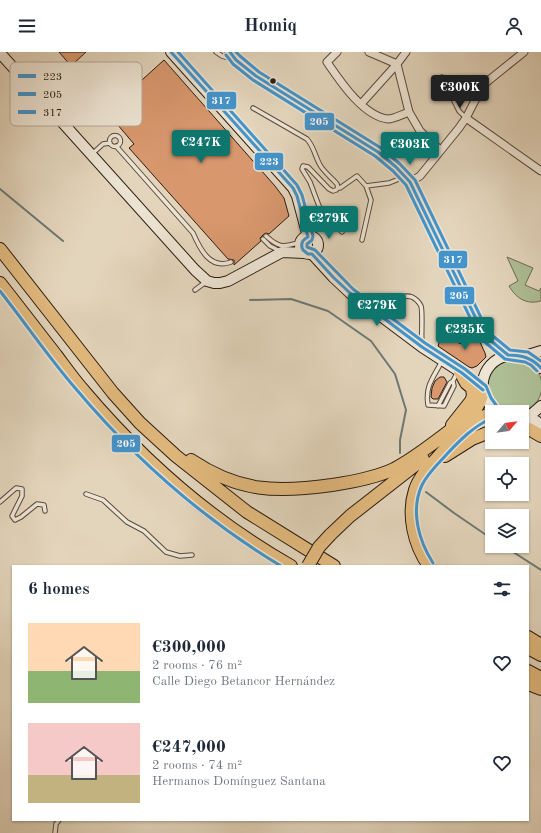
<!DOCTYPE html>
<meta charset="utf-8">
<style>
body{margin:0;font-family:"Old Standard TT",serif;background:#f2f2f3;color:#1f2937;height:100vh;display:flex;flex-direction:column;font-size:15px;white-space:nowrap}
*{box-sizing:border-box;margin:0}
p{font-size:13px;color:#747a83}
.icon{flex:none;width:22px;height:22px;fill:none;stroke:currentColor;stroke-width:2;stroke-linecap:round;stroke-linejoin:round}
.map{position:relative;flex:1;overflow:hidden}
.details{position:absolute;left:12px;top:513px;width:517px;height:256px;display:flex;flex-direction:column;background:#fff;border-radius:0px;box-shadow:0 1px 3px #0004}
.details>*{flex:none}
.needle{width:26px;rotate:62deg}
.controls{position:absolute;left:485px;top:353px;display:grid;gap:8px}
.controls a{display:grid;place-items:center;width:44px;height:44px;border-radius:0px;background:#fff;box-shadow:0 1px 3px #0004;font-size:20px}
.price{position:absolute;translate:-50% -34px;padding:0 9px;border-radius:4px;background:#0f766e;color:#fff;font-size:13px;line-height:26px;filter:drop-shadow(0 1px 2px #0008)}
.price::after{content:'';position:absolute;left:50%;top:24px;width:12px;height:9px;margin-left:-6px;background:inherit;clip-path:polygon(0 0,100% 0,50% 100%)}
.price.selected{background:#222;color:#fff}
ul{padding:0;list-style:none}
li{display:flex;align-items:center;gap:12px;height:100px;padding:0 16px}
li span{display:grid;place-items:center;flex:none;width:112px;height:80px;border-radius:0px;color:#555}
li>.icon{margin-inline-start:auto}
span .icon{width:48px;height:48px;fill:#fffc;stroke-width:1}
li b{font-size:17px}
h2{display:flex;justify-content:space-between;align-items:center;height:48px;padding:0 16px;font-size:17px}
header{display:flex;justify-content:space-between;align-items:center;height:52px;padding:0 16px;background:#fff;font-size:18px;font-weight:600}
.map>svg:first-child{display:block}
.green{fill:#aebe95;stroke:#6c6d54}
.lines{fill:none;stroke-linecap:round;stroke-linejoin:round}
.stream{stroke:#6b7976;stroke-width:2}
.building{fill:#d8976d;stroke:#2b1c14}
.lane-casing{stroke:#594a3e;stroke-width:5.5}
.street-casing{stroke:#594a3e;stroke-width:9}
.secondary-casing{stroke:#2b1c14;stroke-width:12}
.highway-casing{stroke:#2b1c14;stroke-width:14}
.lane{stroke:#ede4d3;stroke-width:3.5}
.street{stroke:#ede4d3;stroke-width:7}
.secondary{stroke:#ede4d3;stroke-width:10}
.highway{stroke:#e2ba7e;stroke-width:12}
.highway-bridge-casing{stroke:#2b1c14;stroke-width:14;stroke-linecap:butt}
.highway-bridge{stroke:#e2ba7e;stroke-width:12}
.bus-1-casing{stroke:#ede4d3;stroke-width:6}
.bus-2-casing{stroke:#ede4d3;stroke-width:6}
.bus-3-casing{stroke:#ede4d3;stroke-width:6}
.bus-1{stroke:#4394cb;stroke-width:3}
.bus-2{stroke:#4394cb;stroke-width:3}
.bus-3{stroke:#4394cb;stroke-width:3}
.bus-dot{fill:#2b1c14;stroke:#ede4d3;stroke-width:1.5}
.key{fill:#ede4d3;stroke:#b3a89a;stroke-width:1}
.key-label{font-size:11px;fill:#2b1c14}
.line-badge{stroke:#ede4d3;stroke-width:1.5}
.badge-label{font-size:11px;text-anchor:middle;font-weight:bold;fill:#fff}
</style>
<header><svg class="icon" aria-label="menu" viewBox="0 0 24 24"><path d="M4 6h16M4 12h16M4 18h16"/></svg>Homiq<svg class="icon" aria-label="person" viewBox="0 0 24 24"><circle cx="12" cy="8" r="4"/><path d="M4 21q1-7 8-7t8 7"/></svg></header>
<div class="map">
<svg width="541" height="781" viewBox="0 0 541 781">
<rect width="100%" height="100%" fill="#e3d5bc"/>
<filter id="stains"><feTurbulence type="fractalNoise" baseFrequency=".005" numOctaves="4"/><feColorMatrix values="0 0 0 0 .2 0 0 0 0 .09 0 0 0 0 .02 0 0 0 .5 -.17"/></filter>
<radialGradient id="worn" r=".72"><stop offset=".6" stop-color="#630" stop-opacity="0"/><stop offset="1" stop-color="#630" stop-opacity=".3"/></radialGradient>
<path class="green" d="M507 205 533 216 525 233 539 239 541 236V249C526 253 516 246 509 234L518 229Z
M488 334a27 27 0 1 1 54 0a27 27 0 1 1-54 0Z"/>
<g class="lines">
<path class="stream" d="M0 137 63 189
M250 248 291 247 328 259 371 289 395 322 406 358 400 388V401
M426 440 454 461 492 487
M504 494 541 518"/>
</g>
<path class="building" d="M59 0H86L71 14Z
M164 8 275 134 284 146 289 164 269 182 266 181 264 182 260 186 261 189 234 213V208L228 207 129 96 134 92 117 72 132 59 121 47Z
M441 285 462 292 478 286 485 301 486 305 477 314 472 316 469 315 438 294Z
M440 325H444L447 330 438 347H433L431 345 432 336 435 329Z"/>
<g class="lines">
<g class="lane-casing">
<path id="lane" d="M216 0 222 4 231 7
M442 25 459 59 466 66
M253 56 307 87C314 95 315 104 320 113 324 120 332 126 337 132L338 136 336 138 333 139 329 137 308 115 303 114 302 117 310 130 319 154 342 180
M109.5 89a5.5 5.5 0 1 1 11 0a5.5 5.5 0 1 1-11 0Z
M116 94 193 181C200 197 210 218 231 210
M92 102 103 92 110 91
M338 136H340L357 124 366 134
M266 184C280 197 284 195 301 190
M263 187 270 194 280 199
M362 188 371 148 366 134 389 131 404 125
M195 238 207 229
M387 267C392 258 399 240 412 245 416 247 419 250 421 254 423 261 421 283 422 292
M442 309C433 326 425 334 428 353L444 354 454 334 453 329
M438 354 450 331 453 329 457 321
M86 442 103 448 127 470 144 479 166 500 180 504 192 503
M0 450 16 436 22 437V444L12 464 15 468 21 465 37 452 44 453 45 459
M55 781 56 772 59 768"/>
</g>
<g class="street-casing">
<path id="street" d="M337 0 327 10C340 29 363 64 388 67 394 67 403 62 409 60
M369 0 397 12 409 60 420 79 440 98
M361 52 397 12 406 0
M466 66 541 119
M410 130 420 124 459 76 466 66 483 33 524 0"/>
</g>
<g class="secondary-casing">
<path id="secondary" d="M171 0 293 136 297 144 308 185
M230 0 236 8 256 24 378 100 396 115 410 130 468 252 482 279 490 288 508 303
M0 1 195 218 207 229 214 231H220L228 229 282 200 304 201
M300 193a9 9 0 1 1 18 0a9 9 0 1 1-18 0Z
M312 202 333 225 350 241 422 295 462 321 483 338
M525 304 541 299
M495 360C490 354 484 346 483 338 479 305 521 290 541 316
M526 365 536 369 541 373
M522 366 533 361 541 354"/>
</g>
<g class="highway-casing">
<path id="highway" d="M0 197 91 313 113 341 140 371 176 404 247 460 334 514
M0 231C19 255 37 279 56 303 65 315 74 328 84 339 144 410 210 468 291 514
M452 373 471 349 473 344 472 336 466 331 460 320
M461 374C473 360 478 358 483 340
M522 375 529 377 541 384
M445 404 472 387 492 379
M191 408C239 440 276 441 332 433 352 430 375 426 394 417 417 405 438 387 459 372L466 368
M330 483 350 464 423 407
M429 514C414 493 407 463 415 438 420 422 435 409 446 396 458 383 475 367 492 361
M528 585 541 593
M528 596 541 603
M528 619 541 626
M528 632 541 637"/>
</g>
<use href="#lane" class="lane"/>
<use href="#street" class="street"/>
<use href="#secondary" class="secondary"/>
<use href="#highway" class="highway"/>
<g class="highway-bridge-casing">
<path id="highway-bridge" d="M308 514 319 495 330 483"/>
</g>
<use href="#highway-bridge" class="highway-bridge"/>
<g class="bus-1-casing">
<path id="bus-1" d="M171 0 293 136 297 144 308 185
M230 0 236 8 256 24 378 100 396 115 410 130 482 279 490 288 508 303
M308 185C302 188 300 192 303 198L308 202H312L333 225 350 241 422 295 462 321 483 338
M508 303C522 303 532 306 541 316"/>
</g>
<g class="bus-2-casing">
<path id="bus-2" d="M226 3 233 12 253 28 375 104 393 119 406 133 478 282 487 292 505 307 525 310 531 313 537 319
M0 239C26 272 49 306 76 337 135 407 203 467 281 514
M433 511C419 489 410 459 422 433 428 421 438 412 447 402 460 388 474 374 492 366"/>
</g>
<g class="bus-3-casing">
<path id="bus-3" d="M178 0 297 133 302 143 313 184 312 188 307 192V195L315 198 353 237 425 291 465 317 486 334 491 346 499 357
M236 0 240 4 259 20 381 96 400 112 415 128 486 276 493 284 510 298 528 300 541 309"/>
</g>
<use href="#bus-1" class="bus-1"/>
<use href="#bus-2" class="bus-2"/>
<use href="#bus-3" class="bus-3"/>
</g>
<circle class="bus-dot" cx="273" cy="29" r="3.5"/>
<rect x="10" y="10" width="132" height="64" rx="6" class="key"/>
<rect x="18" y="22" width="18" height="4" fill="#4394cb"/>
<rect x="18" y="40" width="18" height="4" fill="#4394cb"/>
<rect x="18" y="58" width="18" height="4" fill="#4394cb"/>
<g class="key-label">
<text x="43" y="28">223</text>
<text x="43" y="46">205</text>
<text x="43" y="64">317</text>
</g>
<g class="line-badge">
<rect x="206" y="39" width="31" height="19" rx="4" fill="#4394cb"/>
<rect x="304" y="60" width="31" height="19" rx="4" fill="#4394cb"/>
<rect x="254" y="100" width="30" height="19" rx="4" fill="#4394cb"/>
<rect x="438" y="198" width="30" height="19" rx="4" fill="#4394cb"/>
<rect x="444" y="234" width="31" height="19" rx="4" fill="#4394cb"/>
<rect x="111" y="382" width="30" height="19" rx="4" fill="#4394cb"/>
</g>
<g class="badge-label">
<text x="221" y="52">317</text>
<text x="319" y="73">205</text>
<text x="269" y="113">223</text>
<text x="453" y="211">317</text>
<text x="459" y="247">205</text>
<text x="126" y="395">205</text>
</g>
<rect width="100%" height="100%" filter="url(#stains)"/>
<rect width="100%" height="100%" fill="url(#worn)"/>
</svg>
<div class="controls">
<a><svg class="needle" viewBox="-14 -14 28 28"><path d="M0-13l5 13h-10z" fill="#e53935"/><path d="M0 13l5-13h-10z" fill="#747a83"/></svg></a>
<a><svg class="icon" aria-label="locate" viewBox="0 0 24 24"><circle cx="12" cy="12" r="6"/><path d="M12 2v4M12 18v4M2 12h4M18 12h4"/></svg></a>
<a><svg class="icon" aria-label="layers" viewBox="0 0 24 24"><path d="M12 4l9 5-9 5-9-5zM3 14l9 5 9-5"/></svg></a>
</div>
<b class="price selected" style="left:460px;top:57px">€300K</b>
<b class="price" style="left:201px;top:112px">€247K</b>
<b class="price" style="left:410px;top:114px">€303K</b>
<b class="price" style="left:329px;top:188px">€279K</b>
<b class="price" style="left:377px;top:275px">€279K</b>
<b class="price" style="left:465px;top:299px">€235K</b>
<section class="details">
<h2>6 homes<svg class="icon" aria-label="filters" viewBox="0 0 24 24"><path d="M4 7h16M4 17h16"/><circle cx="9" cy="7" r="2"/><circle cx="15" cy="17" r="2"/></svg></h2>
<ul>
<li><span style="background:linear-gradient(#ffd9b3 60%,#8fb573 0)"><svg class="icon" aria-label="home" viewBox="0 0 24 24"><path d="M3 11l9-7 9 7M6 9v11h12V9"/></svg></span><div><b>€300,000</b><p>2 rooms · 76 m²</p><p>Calle Diego Betancor Hernández</p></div><svg class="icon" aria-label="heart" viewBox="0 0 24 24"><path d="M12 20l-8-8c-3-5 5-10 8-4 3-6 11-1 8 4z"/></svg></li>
<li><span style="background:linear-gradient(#f6c9c9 65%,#c2b280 0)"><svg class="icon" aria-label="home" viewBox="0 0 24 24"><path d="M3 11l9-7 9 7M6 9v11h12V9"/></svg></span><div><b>€247,000</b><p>2 rooms · 74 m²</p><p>Hermanos Domínguez Santana</p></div><svg class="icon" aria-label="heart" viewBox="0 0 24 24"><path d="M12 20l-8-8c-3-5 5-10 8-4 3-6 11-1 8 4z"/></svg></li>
</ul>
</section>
</div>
